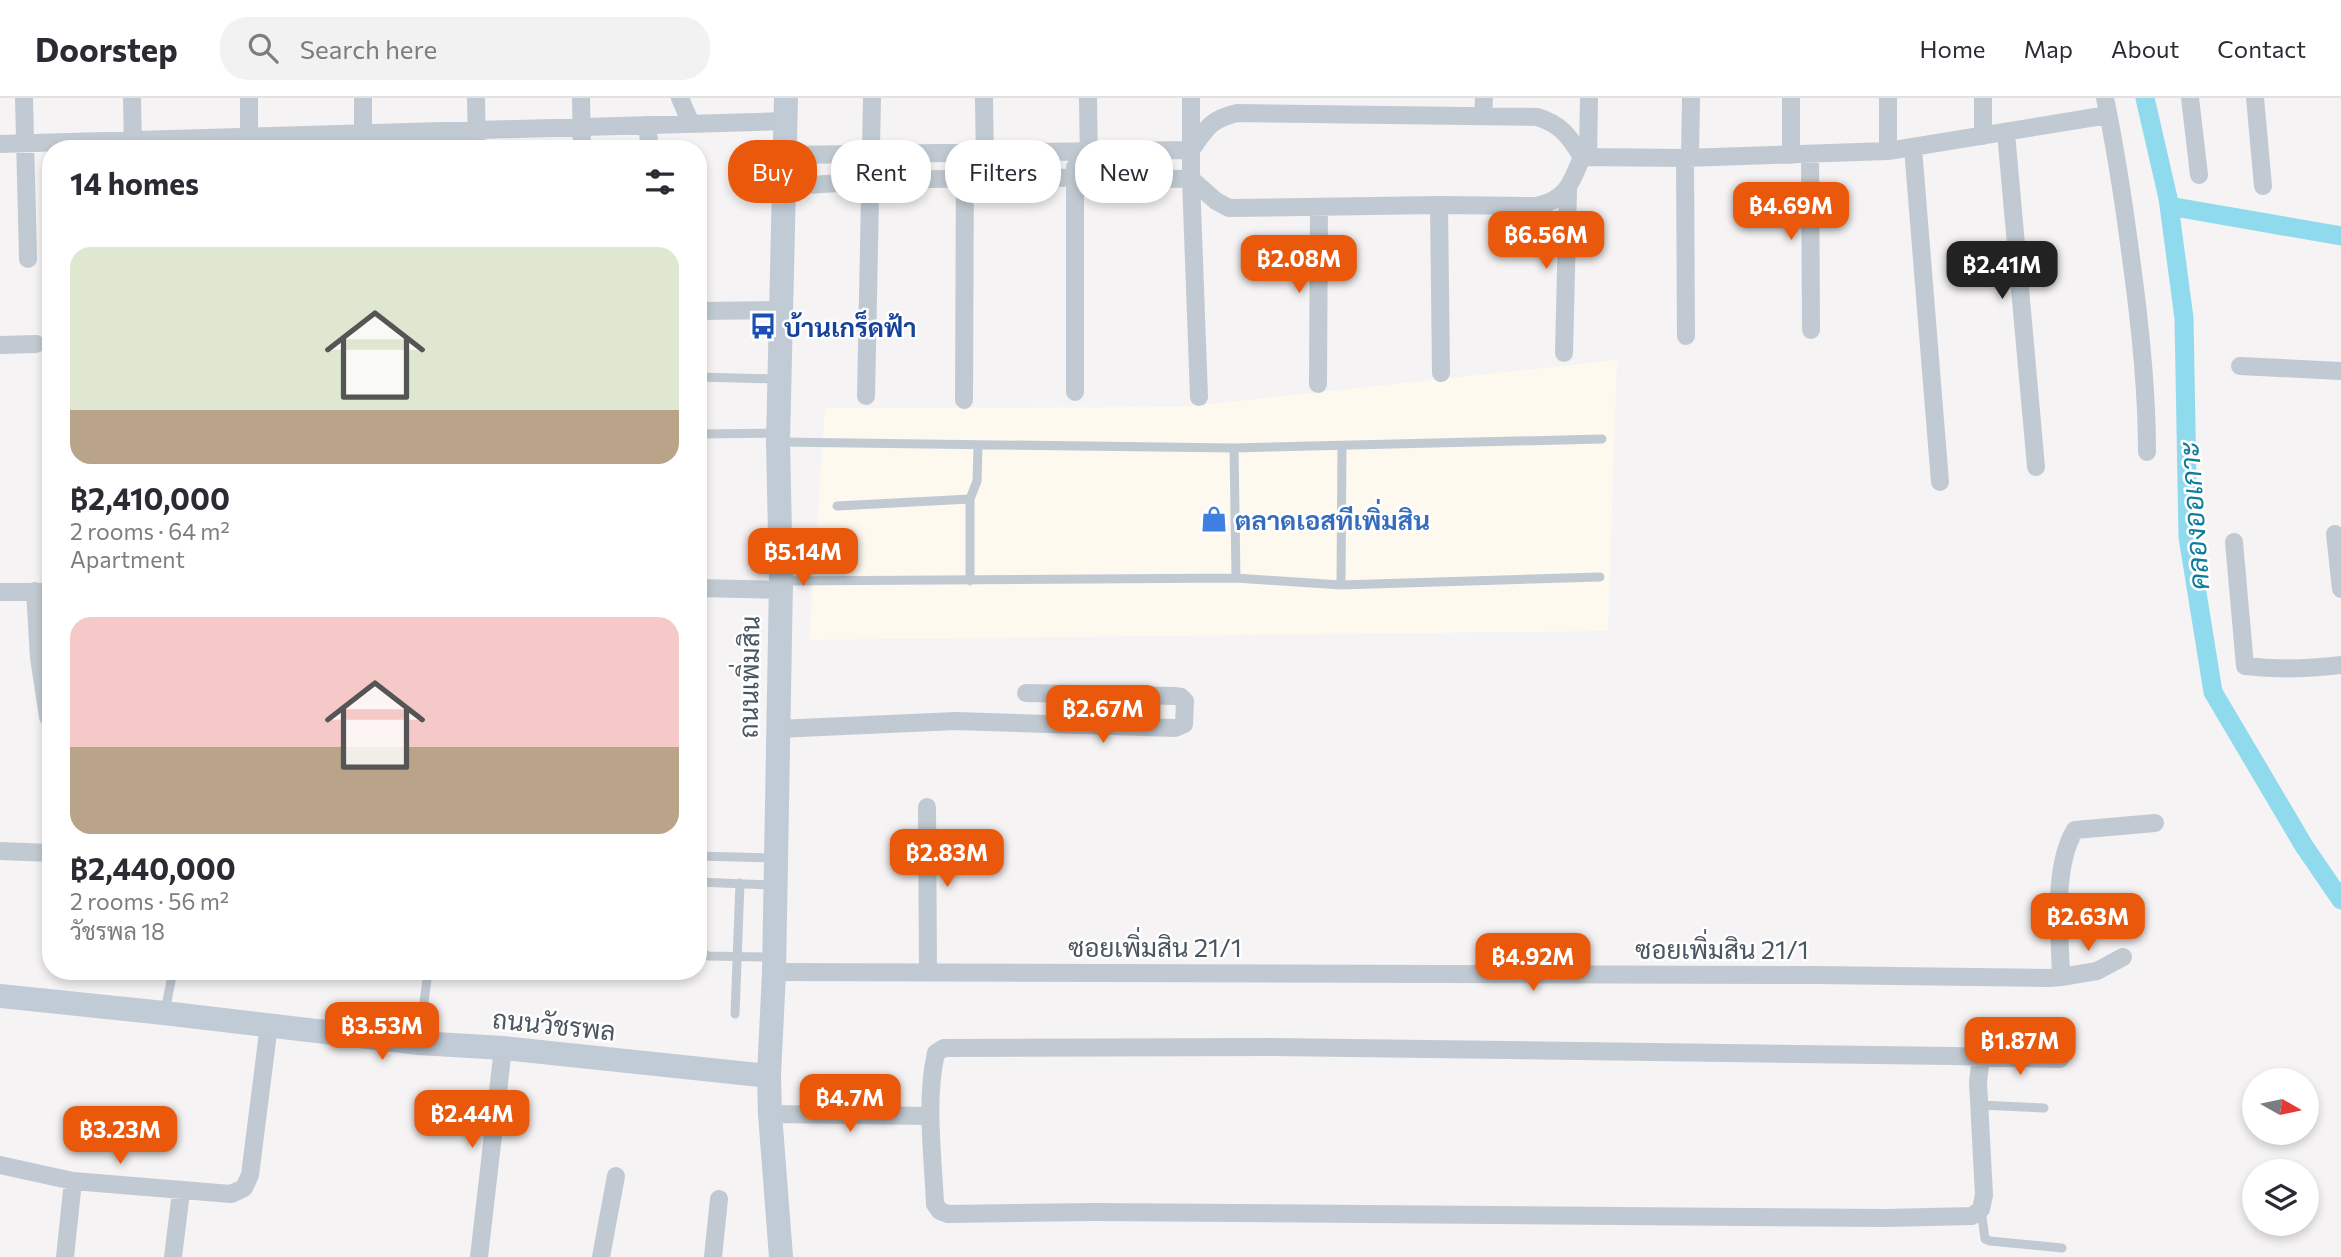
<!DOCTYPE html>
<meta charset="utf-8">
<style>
body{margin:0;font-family:Commissioner,Sarabun,sans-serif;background:#f2f2f3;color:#2b2b33;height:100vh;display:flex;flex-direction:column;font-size:26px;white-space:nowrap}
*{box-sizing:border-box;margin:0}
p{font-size:23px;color:#7c7c81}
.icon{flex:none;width:38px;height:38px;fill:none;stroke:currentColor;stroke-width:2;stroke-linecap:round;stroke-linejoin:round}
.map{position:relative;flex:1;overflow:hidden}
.details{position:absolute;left:42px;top:42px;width:665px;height:840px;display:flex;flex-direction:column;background:#fff;border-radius:28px;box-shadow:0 4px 10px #0003}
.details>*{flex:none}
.top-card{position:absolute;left:728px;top:42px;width:665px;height:63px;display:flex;gap:14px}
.needle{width:46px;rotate:99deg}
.fabs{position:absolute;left:2242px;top:970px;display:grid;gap:14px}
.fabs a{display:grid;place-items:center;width:77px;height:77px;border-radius:50%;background:#fff;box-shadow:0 4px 10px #0003;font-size:35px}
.price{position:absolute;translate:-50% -60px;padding:0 16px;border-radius:14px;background:#ea580c;color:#fff;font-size:23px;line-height:46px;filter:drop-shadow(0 2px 4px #0008)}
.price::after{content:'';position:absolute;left:50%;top:42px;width:21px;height:16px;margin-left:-10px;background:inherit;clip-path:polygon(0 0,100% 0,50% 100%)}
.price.on{background:#222;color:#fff}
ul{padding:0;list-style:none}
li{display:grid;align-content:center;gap:14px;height:371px;padding:0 28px}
li span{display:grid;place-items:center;height:217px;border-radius:21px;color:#555}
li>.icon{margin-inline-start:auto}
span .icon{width:126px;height:126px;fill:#fffc;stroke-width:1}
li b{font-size:30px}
h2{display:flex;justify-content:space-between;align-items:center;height:84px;padding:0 28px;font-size:30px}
.pill{padding:0 24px;border-radius:28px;background:#fff;box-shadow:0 4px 10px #0003;font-size:24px;line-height:63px}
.pill.on{background:#ea580c;color:#fff}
header{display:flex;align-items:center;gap:42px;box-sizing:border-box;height:98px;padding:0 35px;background:#fff;border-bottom:2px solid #e1e1e2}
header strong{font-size:33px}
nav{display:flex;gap:38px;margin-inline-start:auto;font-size:24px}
.search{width:490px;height:63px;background:#f2f2f3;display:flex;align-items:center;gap:18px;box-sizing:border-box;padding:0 24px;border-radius:28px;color:#7c7c81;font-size:26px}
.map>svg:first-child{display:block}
.commercial{fill:#fdf9ef}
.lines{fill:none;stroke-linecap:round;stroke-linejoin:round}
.canal{stroke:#90daee;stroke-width:19}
.lane{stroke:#c1cad2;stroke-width:9}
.street{stroke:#c1cad2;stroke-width:18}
.secondary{stroke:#c1cbd6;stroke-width:24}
.labels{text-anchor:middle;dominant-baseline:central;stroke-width:5;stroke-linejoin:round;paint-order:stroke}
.transit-label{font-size:26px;font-weight:bold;fill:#164399;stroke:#fff;text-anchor:start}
.shop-label{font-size:26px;font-weight:bold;fill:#366cbe;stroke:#fff;text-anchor:start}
.street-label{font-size:26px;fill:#4a5661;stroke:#fff}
.water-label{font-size:28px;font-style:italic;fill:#0c7c9b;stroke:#fff}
</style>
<header>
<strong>Doorstep</strong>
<div class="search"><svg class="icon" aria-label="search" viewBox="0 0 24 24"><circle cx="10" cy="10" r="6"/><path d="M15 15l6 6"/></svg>Search here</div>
<nav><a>Home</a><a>Map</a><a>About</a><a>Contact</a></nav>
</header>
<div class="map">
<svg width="2341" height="1159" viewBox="0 0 2341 1159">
<rect width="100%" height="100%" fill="#f5f3f3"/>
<path class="commercial" d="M1617 262 1608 533 809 542 825 310 1181 309Z"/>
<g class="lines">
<path class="canal" d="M2145 0 2168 100 2184 220 2188 439 2213 594 2304 748 2341 802
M2169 108 2341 138"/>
<path class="lane" d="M698 279 777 281
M698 336 776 335
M779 344 1234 350 1602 341
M1234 350 1236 480
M837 408 970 401
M782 483 1236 480 1341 487 1600 479
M970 483V401L977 383 978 348
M1341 487 1342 349
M698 758 773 760
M698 784 773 787
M698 852 708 858 771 859
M165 913 173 873
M735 916 740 785
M419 944 428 873
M1980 1007 2044 1010
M1981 1111 1985 1141 1990 1143 2062 1150"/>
<path class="street" d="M24 0 28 161
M132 0 133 51
M249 0V51
M363 0V51
M476 0 477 51
M581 0 582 51
M680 0 691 26
M984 0 985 66
M1088 0 1089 66
M1191 0V81L1199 299
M1791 0V57
M1888 0V53
M2105 0C2116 53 2124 106 2131 160 2140 225 2147 288 2147 354
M2190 0 2199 77
M2255 0 2263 88
M1483 18 1484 0
M647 27 650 51
M2006 35 2036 369
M1983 38V0
M0 46 786 23
M1913 50 1940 384
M1810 56 1811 232
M784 57 1191 52
M1582 59 1685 60 1888 53 2108 17
M1588 59 1589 0
M1685 60 1686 238
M1690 60 1691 0
M783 89C919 78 1055 79 1191 81L1216 103 1229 110 1439 107 1536 108C1567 102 1571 85 1582 59 1569 38 1561 26 1537 19L1237 15C1209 22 1207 30 1191 52
M1439 107 1441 275
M698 213 781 212
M0 247 36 246
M1564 255 1568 92
M2240 268 2341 273
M1318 286 1319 109
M1075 294V69
M866 298 872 0
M964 302 965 55
M2335 436 2341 491
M2234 444 2245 568C2278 572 2308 571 2341 567
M698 490 780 492
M35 493 39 560 48 619 51 622
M0 494H51
M777 631 956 623 1175 630 1184 626 1185 603 1181 599 1175 598 1026 595
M927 709 928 873
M0 753 51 755
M774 874 1816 877 2049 880 2061 879C2060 835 2052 770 2075 732L2155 725
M2061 879 2097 873 2123 859
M1981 959 1978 984 1984 1097 1981 1111 1972 1118 1885 1120 1093 1114 948 1116 940 1113 935 1106C933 1057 925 1003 936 955L944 950 1272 949 1952 958 2060 961
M770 1016 930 1018
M0 1067 73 1083 231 1096 244 1090 250 1077 269 927
M65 1159 73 1083
M173 1159 181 1094
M479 1159 503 950
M601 1159 616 1078
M713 1159 719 1101"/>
<path class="secondary" d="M0 898 164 915 419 945 503 950 769 978
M781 1159 770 1016 769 978 774 874 781 483 778 344 786 0"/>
</g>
<defs>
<g id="bus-bare" transform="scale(2.1)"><path d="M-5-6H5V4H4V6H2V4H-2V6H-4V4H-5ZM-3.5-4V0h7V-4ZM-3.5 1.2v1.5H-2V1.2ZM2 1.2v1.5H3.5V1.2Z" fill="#1a4fb4" stroke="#fff" stroke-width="2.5" paint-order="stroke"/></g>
<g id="shop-bare" transform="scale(2.1)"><path d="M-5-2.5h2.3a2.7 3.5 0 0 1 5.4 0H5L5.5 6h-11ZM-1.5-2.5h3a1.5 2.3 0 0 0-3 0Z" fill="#3f7fe0" stroke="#fff" stroke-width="2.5" paint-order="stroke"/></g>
</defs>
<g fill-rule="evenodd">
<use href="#bus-bare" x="763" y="228"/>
<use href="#shop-bare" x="1214" y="421"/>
</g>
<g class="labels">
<g class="transit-label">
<text x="784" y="228">บ้านเกร็ดฟ้า</text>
</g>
<g class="shop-label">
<text x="1235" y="421">ตลาดเอสทีเพิ่มสิน</text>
</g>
<g class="street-label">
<text transform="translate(748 579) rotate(-89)">ถนนเพิ่มสิน</text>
<text x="1155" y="848">ซอยเพิ่มสิน 21/1</text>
<text x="1722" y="850">ซอยเพิ่มสิน 21/1</text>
<text transform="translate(554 926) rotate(6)">ถนนวัชรพล</text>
</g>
<g class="water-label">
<text transform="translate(2193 418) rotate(-94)">คลองออเกาะ</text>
</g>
</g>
</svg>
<div class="fabs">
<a><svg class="needle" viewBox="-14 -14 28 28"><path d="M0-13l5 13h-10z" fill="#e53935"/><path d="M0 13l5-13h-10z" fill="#7c7c81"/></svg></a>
<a><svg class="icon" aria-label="layers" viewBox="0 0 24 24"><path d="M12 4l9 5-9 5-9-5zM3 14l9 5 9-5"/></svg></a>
</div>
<b class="price" style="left:1791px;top:144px">฿4.69M</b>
<b class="price" style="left:1546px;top:173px">฿6.56M</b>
<b class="price" style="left:1299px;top:197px">฿2.08M</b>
<b class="price on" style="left:2002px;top:203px">฿2.41M</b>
<b class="price" style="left:803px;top:490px">฿5.14M</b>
<b class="price" style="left:1103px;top:647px">฿2.67M</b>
<b class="price" style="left:947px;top:791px">฿2.83M</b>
<b class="price" style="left:2088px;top:855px">฿2.63M</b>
<b class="price" style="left:1533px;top:895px">฿4.92M</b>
<b class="price" style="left:382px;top:964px">฿3.53M</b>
<b class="price" style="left:2020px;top:979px">฿1.87M</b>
<b class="price" style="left:850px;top:1036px">฿4.7M</b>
<b class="price" style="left:472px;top:1052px">฿2.44M</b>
<b class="price" style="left:120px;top:1068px">฿3.23M</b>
<div class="top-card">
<a class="pill on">Buy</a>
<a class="pill">Rent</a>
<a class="pill">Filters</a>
<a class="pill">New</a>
</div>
<section class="details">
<h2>14 homes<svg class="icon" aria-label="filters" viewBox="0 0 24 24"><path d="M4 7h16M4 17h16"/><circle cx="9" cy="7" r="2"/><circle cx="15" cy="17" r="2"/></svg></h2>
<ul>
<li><span style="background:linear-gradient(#dfe7d0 75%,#b9a48a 0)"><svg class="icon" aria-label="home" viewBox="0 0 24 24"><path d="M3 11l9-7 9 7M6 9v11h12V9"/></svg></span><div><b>฿2,410,000</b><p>2 rooms · 64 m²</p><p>Apartment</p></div></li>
<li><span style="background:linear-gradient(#f6c9c9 60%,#b9a48a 0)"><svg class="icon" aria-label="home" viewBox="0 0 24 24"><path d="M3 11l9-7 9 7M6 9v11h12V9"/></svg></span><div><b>฿2,440,000</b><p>2 rooms · 56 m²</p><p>วัชรพล 18</p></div></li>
</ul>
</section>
</div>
